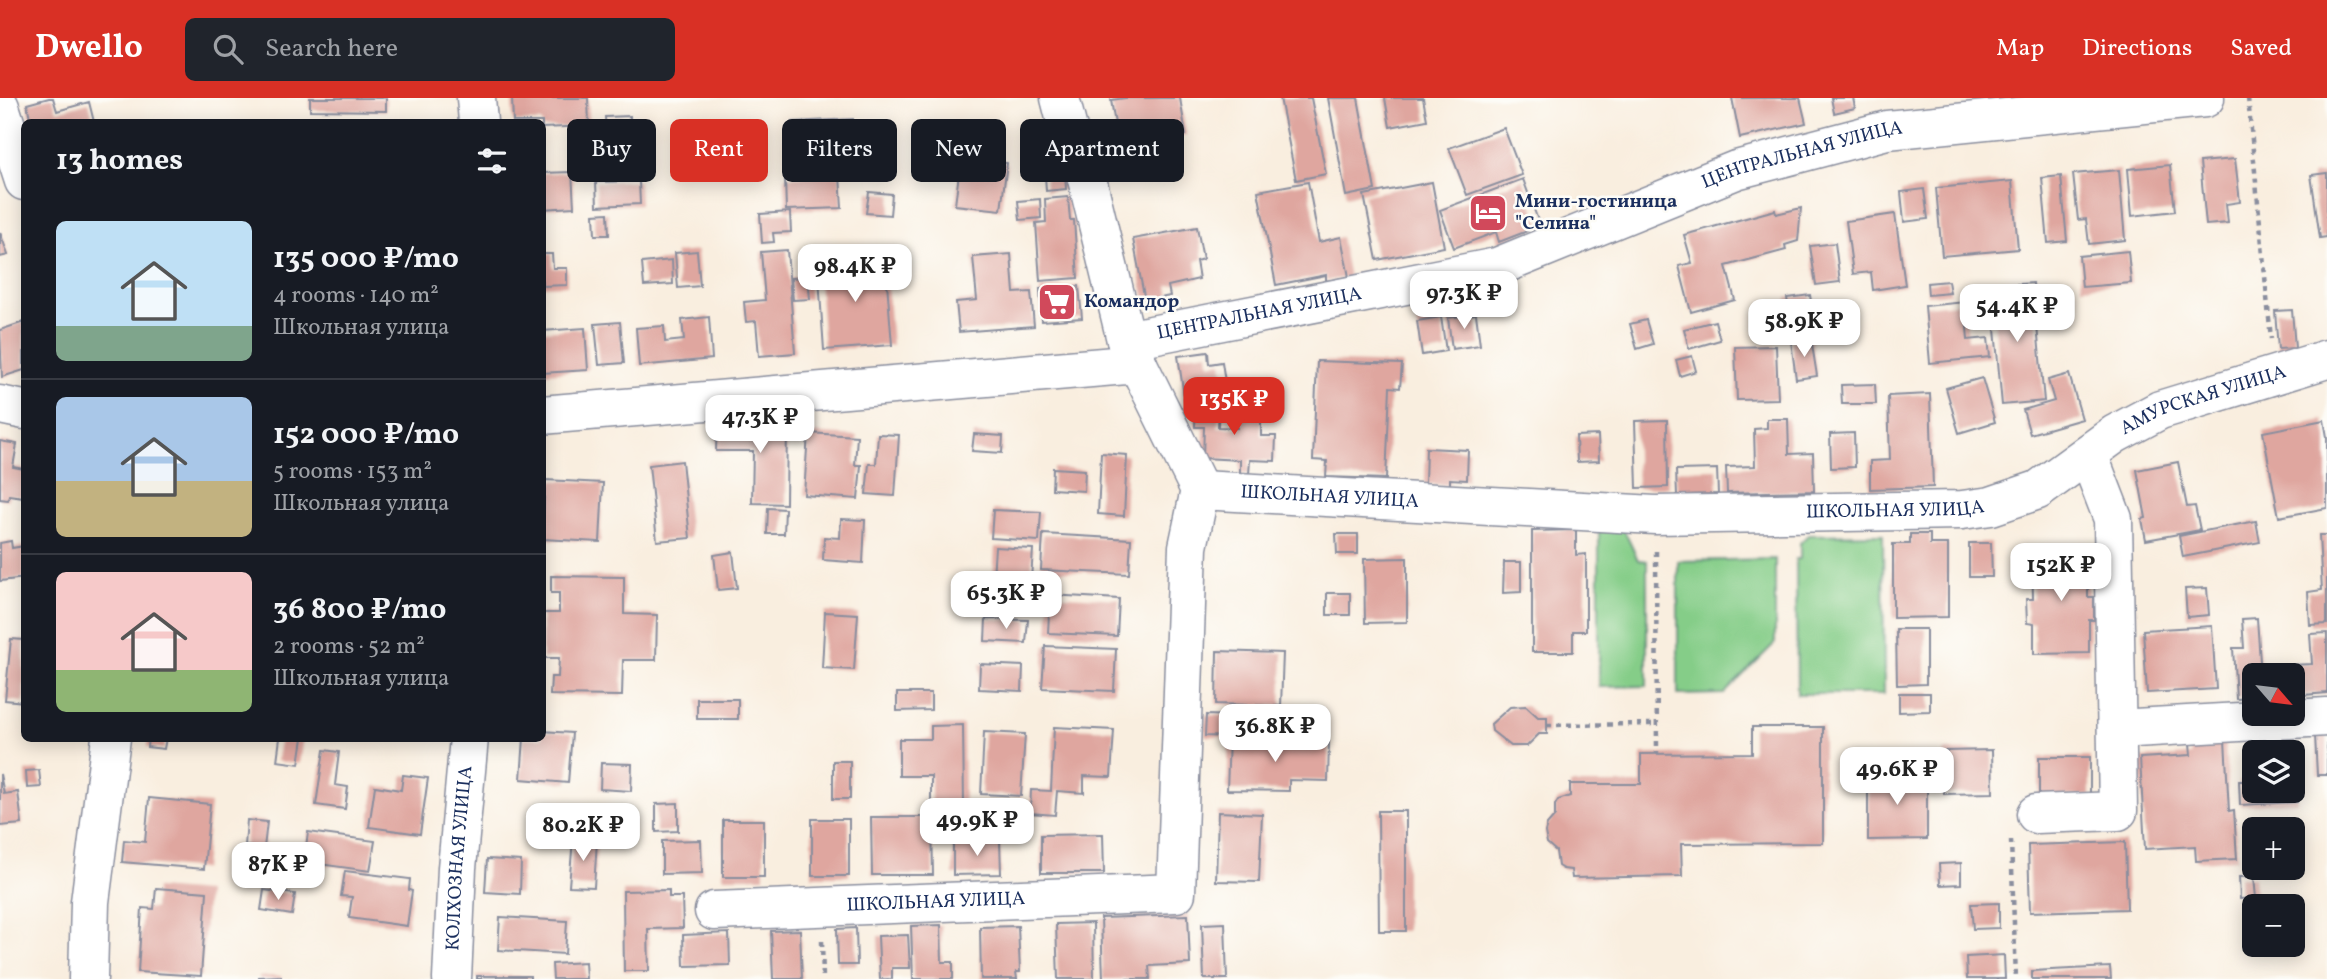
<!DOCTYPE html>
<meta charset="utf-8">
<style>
body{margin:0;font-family:Vollkorn,serif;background:#20242c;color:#f1f3f6;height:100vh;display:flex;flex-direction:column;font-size:26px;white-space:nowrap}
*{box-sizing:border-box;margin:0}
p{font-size:23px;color:#9ea1a6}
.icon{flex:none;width:38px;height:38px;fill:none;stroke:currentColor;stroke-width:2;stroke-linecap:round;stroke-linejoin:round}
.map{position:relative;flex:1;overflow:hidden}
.drawer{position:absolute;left:21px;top:21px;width:525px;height:623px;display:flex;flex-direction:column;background:#171b24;border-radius:10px;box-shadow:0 4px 18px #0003}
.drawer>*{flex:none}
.banner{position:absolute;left:567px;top:21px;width:665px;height:63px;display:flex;gap:14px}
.needle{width:46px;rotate:118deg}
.controls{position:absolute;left:2242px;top:565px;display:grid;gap:14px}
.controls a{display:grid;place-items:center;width:63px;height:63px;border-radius:10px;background:#171b24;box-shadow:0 4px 18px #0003;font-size:35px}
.price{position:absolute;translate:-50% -60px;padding:0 16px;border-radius:14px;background:#fff;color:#222;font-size:23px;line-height:46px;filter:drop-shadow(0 2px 4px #0008)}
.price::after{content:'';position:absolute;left:50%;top:42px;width:21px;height:16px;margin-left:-10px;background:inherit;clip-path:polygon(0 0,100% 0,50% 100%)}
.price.active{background:#d93025;color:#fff}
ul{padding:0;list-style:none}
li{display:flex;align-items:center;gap:21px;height:175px;padding:0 35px}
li+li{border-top:2px solid #363941}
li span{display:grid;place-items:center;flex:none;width:196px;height:140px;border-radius:10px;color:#555}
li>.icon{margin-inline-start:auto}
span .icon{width:84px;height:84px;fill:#fffc;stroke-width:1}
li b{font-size:30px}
h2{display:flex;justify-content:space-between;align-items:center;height:84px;padding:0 35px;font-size:30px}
.pill{padding:0 24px;border-radius:10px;background:#171b24;box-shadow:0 4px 18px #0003;font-size:24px;line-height:63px}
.pill.active{background:#d93025;color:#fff}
header{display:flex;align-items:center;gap:42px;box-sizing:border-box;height:98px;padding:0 35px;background:#d93025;color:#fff}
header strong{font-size:33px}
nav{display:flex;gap:38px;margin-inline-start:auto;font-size:24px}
.search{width:490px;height:63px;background:#20242c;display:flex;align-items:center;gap:18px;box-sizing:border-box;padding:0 24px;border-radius:10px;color:#9ea1a6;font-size:26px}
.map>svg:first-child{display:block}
.green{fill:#85cd88;stroke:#507e73;stroke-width:2}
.building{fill:#dfa69f}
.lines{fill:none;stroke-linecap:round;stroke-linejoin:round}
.minor-casing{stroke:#8a8e9e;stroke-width:41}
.path{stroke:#8a8e9e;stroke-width:4.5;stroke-dasharray:5 5;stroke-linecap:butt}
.minor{stroke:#fff;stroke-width:38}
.labels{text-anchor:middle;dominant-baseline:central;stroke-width:5;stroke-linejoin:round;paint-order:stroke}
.street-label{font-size:19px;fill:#1b2f5e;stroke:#fdfcf7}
.poi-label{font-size:19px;font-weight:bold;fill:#1b2f5e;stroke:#fdfcf7;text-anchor:start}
</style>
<header>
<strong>Dwello</strong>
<div class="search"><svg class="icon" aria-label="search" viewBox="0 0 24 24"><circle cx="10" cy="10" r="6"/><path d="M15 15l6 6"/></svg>Search here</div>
<nav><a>Map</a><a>Directions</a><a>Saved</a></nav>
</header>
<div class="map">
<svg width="2327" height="881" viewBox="0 0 2327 881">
<rect width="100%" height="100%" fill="#fdfcf7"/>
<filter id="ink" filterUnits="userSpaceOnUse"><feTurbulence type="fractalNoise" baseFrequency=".0143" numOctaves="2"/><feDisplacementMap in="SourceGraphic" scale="14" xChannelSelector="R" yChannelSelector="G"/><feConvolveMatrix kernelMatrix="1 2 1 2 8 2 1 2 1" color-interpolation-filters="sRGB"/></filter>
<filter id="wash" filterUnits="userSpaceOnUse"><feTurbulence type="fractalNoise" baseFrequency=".00686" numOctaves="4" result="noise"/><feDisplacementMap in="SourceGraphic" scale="28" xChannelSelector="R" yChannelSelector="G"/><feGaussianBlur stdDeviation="1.57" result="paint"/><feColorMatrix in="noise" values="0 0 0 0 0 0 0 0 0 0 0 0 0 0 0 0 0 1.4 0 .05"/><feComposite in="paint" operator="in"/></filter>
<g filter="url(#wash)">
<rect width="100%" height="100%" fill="#f9eedf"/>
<path class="green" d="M1599 432H1624L1638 462 1647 463V588L1599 589Z
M1883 436 1884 596H1797L1796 461H1800V445L1808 437Z
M1775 461V545L1724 596 1678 597V463Z"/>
<g id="blocks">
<path class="building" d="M49 0H53L57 13 89 4 94 24H31L27 6Z
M310 0H386V13L310 12Z
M512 0H588L589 28 542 30V24H513Z
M1125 0H1180L1186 37 1119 50 1111 2Z
M1280 0H1311L1326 76 1296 82Z
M1328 0H1358L1375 92 1346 98Z
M1385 0H1423L1427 22 1390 29Z
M1732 0H1800L1806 25 1740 40Z
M1831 0H1853L1855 10 1834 15Z
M630 18V33L606 34 605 19Z
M853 21 854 55 793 58 792 24Z
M1504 30 1522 77 1467 97 1449 50Z
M941 59 956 61 954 79 938 77Z
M961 59 1007 65 1001 112 955 107Z
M2235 61 2240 104 2226 106 2228 125 2206 127 2200 64Z
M2170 67 2175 113 2132 118 2128 71Z
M2119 72 2125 142 2089 146 2086 121 2078 122 2073 76Z
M572 74 574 109 542 111V75Z
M2327 75V139L2320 140 2311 77Z
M1065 76 1066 91 1046 93 1045 77Z
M840 77 842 110 786 112 785 79Z
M2061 78 2067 143 2048 145 2042 80Z
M1523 81 1540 128 1499 144 1496 134 1454 150 1440 112Z
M639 83 640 106 597 108 596 84Z
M2012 83 2018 151 1942 158 1936 90Z
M1308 84 1319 144 1341 139 1349 179 1326 183V177L1276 187 1258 93Z
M1432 84 1444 149 1377 162 1364 97Z
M1924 91 1928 121 1904 124 1901 94Z
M869 94 892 96 890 117 866 115Z
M1068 99 1070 122H1074L1078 180 1040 183 1036 125 1046 124 1045 101Z
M1040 101 1041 120 1020 122 1018 103Z
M1801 110 1798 143 1785 147 1786 152 1726 168 1735 202 1691 214 1679 168 1692 165 1684 137 1775 112 1776 116Z
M790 114 791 134 773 135 774 144 762 145 760 116Z
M608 115 609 137H595L594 116Z
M1895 116 1905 187 1873 192 1871 174 1853 176 1846 123Z
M1197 129 1203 161 1196 163 1199 181 1168 188 1170 198 1145 203 1133 141Z
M0 134 8 157 0 159Z
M1835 145 1840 184 1816 187 1810 148Z
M787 152 795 255 759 258 756 223 746 224 744 204 765 202 761 154Z
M697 153 700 188 678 190 675 155Z
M2128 153 2131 185 2082 189 2079 158Z
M542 156H552L553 170H567V187L542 188Z
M1011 156 1014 195 1031 194 1034 228 959 234 956 204 977 202 973 159Z
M885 160 892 247 824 252 818 166Z
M672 162 673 186 644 188 642 165Z
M808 179 810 201 793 202 791 180Z
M1948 183 1950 195 1928 197 1927 185Z
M2033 185 2044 303 2002 307 1991 188Z
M1079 188 1082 220 1042 223 1040 191Z
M1810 197 1815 231 1792 234 1787 200Z
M1965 204 1968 242 1988 240 1990 259 1930 265 1925 208Z
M2292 212 2295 250 2278 251 2275 213Z
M1476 216 1480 247 1452 251 1448 220Z
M709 219 712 261 639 268 636 230 664 228 665 244 684 242 682 222Z
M1441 219 1446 253 1422 257 1417 223Z
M1646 222 1653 246 1637 251 1630 226Z
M1715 223 1720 242 1689 251 1684 231Z
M24 224V272L2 279 0 232Z
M620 224 624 265 599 267 595 226Z
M585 230 588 272 542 275V233Z
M1811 240 1817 278 1796 281 1791 243Z
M1776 248 1778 301 1737 302 1735 249Z
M1208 254 1209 266 1222 264 1227 297 1185 304 1178 258Z
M1692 258 1696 273 1680 278 1676 262Z
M1317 263 1402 266 1400 290 1390 289 1386 381 1326 379 1327 363 1313 362Z
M2069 276 2082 321 2030 336 2023 312 2054 303 2048 282Z
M1982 280 1995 324 1959 335 1946 290Z
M1875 286 1876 306H1842L1841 287Z
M1930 296 1933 389 1870 391V363L1890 362 1888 298Z
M1196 302 1219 304 1218 329 1237 330V315L1261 316V338H1276L1275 363 1250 362 1249 376H1240V362L1203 360 1204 329H1195Z
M1767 321H1788L1789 356 1813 355 1814 393 1727 395 1726 369 1755 368 1754 331 1767 330Z
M1667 322 1668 389 1637 390 1635 323Z
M2324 322 2327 339V410L2279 419 2263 334Z
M717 323 787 324 786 406 752 405 753 353H716Z
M808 335 857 338 855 367H861L858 401 804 397Z
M1854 335 1855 369 1831 370 1830 336Z
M878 336 899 337 895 398 866 396 869 366H876Z
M974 336 1003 338 1002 355 972 353Z
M1598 337 1599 363 1577 364 1576 338Z
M0 343 17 346 13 369 24 371V399L9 397 8 402 0 401Z
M1426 350 1468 352 1467 382 1450 381V387L1425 386Z
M1101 355 1127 357 1124 418 1098 416Z
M682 363 690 440 657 443 649 367Z
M2178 364 2187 409 2195 408 2200 432 2146 442 2142 421 2146 420 2137 372Z
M1053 370 1085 372 1084 393 1052 391Z
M1717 371 1718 396 1677 397 1676 372Z
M545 382 603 385 600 444 542 441Z
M768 410 785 411 784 436H767Z
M993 412 1041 414 1039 443 991 440Z
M841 421 865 422 863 465 823 462 824 439 840 440Z
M2256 423 2260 444 2183 459 2179 438Z
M1576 432V457L1586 456V533H1573V554H1532V433Z
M1043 436 1131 441 1129 476 1041 472Z
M1336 436H1358V456H1337Z
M1910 436H1930V446H1948V519L1893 520V446H1910Z
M2319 437H2327V526L2310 527 2308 494 2322 492Z
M11 443 12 450 24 448V480L0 483V445Z
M1969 445H1991L1992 479H1969Z
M995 449 1033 451 1031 482 993 480Z
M2088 453V499H2094V522H2089V555L2034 556V526L2027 525 2026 501H2033L2032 454Z
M733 454 737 490 718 492 714 457Z
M1407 460V524L1365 525 1364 461Z
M1504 464H1521V494L1503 495Z
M551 478 624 479V516L657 517 656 562H623L622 598 550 597 551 579H558L559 560H542V515H559V495H551Z
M2207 490 2209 517 2187 519 2185 491Z
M1327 495H1350V517H1327Z
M1050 497 1119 501 1117 538 1048 535Z
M825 514 858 516 854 572 822 570Z
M2257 520 2261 578H2254V600L2236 601 2233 550H2244L2242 521Z
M986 521 1028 522 1026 545 985 543Z
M2212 528 2216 591 2147 595 2143 532Z
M1896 531H1926V586L1897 587Z
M2327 535V595L2292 598V578H2268V568L2312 566 2310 536Z
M11 541 24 542V604L5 602Z
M1045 548 1116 551 1114 593 1042 590Z
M1217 553 1283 555 1281 608 1216 606Z
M980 566 1023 568 1022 593 979 591Z
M897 595H931V612L897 613Z
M1899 595H1930V613L1899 614Z
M697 601H738V621H697Z
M1526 608 1538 619H1547V636H1539L1527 648H1511L1492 633 1491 626 1510 609Z
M1206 617 1233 618 1232 639 1205 638Z
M963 627 964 706 931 707V678H899V641H931V628Z
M1054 629 1114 632 1111 679 1084 678V695L1057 693 1055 717 1030 715 1031 692 1051 693Z
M1752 629H1823V745L1681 746 1682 778 1572 780 1571 772 1563 771 1558 768 1556 753 1547 745 1545 734 1547 727 1555 718V707L1558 702 1570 698V686H1641V656L1752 655Z
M542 633 572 635 568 685 521 681 524 640H542Z
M984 634 1025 636 1021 698 981 696Z
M2327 636V677H2317L2315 637Z
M148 640H166L164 651 147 649Z
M280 640H303L299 666 277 663Z
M1229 641 1329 644 1328 683 1289 682V693L1227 692Z
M2225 642 2229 713 2234 712 2237 761 2196 763 2195 748 2145 751 2140 660 2191 657 2190 645Z
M324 652 339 654 335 687 348 689 345 711 316 707Z
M1992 652 1993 695 1944 696V653Z
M2039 659H2090V698H2039Z
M2295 661 2297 704 2240 707 2239 683H2254V693H2292V662Z
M833 663H850V701H833Z
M601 665 632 666 631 693 600 691Z
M39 672 41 689 27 690 26 673Z
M0 676 4 696 18 694 22 726 0 728Z
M403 677 428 680 420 736 369 729 375 688 401 692Z
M1927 677V741L1868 742V678Z
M149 700 210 706 204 771 122 764 124 742 145 744Z
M678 705V733L656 734V706Z
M1378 713H1406V833H1379Z
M1218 714 1262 716 1259 784 1216 783Z
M871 719H932L933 777H872Z
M812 721H849V778H812Z
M247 722 267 724 264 750 245 748Z
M723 722H764V779H723Z
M308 734 375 743 370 773 304 764Z
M1103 736 1104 775H1041V737Z
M573 741 597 742 594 789 569 788Z
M701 742 702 775 662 776V743Z
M1000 742 1001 776 953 777V743Z
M2125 744 2127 811 2030 814 2028 747Z
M487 761 521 763 520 796 485 794Z
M1961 765V786L1940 787 1939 766Z
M345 773 410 781 409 792 412 793 407 828 349 820 352 799 341 798Z
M2239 779H2254L2256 800 2240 801Z
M156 790 207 794 201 878 138 874 142 810 154 811Z
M264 792 295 796 292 817 261 812Z
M669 792V799H682L683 830 648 831 649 873H624L623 793Z
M1999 805V830L1973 831 1971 806Z
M1188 817 1190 866 1149 868 1150 881H1103L1101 820Z
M500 819 567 823 565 856 498 852Z
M1093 825 1094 881H1058L1056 826Z
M1225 825 1227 881H1204L1202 826Z
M941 827 942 864H953V881H913L911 828Z
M1018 828 1020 874H1016L1017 881H981L980 829Z
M856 830 857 867H838L837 831Z
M800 832 802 881H773L771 833Z
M729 835 730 867 684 868 683 837Z
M908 837 910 870H892V881H880L878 838Z
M2004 857 2005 881H1967L1966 859Z
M585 864 586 881H553L552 866Z
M2110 869 2111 881H2032V873Z
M281 878V881H259V879Z
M477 878H530V881H477Z"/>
</g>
</g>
<g filter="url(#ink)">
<use href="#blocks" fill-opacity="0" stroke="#8a8e9e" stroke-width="2"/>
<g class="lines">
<g class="minor-casing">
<g id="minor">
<path d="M476 0 478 24"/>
<path d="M0 9 24 83"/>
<path id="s1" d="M1126 242 1497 169 1736 72 1887 32 2205 0"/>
<path d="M0 307 24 312"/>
<path d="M542 317 1138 266"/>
<path id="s2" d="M1200 392 1655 417 1962 412 1991 408 2038 392 2115 336 2160 312 2327 261"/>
<path d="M2117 631 2327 619"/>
<path d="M2036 716 2118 713 2113 421 2088 356"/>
<path id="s3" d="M714 813 1176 795 1188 449 1200 392 1126 242 1080 52 1069 35 1060 0"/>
<path d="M88 881 90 804 111 640"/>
<path id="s4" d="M452 881 457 770 469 640"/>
</g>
</g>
<path class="path" d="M2248 0 2271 241
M1656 453 1657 655
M1547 627 1657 626
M2011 742 2016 881
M822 843 823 881"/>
<use href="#minor" class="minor"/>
</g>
</g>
<defs>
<g id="hotel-square" transform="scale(2.0125)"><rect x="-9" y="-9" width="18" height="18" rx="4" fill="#d1495b" stroke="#fdfcf7"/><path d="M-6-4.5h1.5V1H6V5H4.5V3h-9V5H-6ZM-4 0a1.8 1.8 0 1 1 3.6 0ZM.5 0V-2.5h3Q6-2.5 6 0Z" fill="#fff"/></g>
<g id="supermarket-square" transform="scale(2.0125)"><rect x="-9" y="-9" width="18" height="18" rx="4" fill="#d1495b" stroke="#fdfcf7"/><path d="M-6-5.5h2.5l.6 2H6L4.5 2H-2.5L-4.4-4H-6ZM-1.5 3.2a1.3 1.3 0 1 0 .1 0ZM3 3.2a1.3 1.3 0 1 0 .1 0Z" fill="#fff"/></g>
</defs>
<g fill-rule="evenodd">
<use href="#hotel-square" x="1488" y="115"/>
<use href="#supermarket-square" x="1057" y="204"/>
</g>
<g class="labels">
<g class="street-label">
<text stroke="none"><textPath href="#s1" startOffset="704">ЦЕНТРАЛЬНАЯ УЛИЦА</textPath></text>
<text stroke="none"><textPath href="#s1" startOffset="136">ЦЕНТРАЛЬНАЯ УЛИЦА</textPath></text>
<text stroke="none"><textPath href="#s2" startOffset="1032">АМУРСКАЯ УЛИЦА</textPath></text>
<text stroke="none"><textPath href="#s2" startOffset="130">ШКОЛЬНАЯ УЛИЦА</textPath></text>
<text stroke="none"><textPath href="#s2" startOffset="696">ШКОЛЬНАЯ УЛИЦА</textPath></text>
<text stroke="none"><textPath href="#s4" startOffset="121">КОЛХОЗНАЯ УЛИЦА</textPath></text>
<text stroke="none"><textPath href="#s3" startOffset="222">ШКОЛЬНАЯ УЛИЦА</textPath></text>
</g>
<g class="poi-label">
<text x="1515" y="104">Мини-гостиница<tspan x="1515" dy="22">"Селина"</tspan></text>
<text x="1084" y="204">Командор</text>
</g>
</g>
</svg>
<div class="controls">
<a><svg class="needle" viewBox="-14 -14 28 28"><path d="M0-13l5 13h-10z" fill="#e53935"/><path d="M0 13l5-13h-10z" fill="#9ea1a6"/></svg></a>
<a><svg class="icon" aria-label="layers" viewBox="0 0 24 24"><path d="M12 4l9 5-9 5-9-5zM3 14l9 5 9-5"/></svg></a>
<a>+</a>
<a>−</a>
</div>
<b class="price" style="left:855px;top:206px">98.4K ₽</b>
<b class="price" style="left:1464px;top:233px">97.3K ₽</b>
<b class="price" style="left:2017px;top:246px">54.4K ₽</b>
<b class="price" style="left:1804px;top:261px">58.9K ₽</b>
<b class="price active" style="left:1234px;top:339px">135K ₽</b>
<b class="price" style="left:760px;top:357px">47.3K ₽</b>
<b class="price" style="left:2061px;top:505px">152K ₽</b>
<b class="price" style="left:1006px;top:533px">65.3K ₽</b>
<b class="price" style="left:1275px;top:666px">36.8K ₽</b>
<b class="price" style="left:1897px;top:709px">49.6K ₽</b>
<b class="price" style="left:977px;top:760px">49.9K ₽</b>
<b class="price" style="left:583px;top:765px">80.2K ₽</b>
<b class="price" style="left:278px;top:804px">87K ₽</b>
<div class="banner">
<a class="pill">Buy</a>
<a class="pill active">Rent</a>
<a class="pill">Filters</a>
<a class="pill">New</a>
<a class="pill">Apartment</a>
</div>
<section class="drawer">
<h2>13 homes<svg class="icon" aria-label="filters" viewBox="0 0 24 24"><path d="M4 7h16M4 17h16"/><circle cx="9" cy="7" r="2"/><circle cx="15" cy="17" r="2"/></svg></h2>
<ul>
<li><span style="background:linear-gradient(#bfe0f5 75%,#7fa58c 0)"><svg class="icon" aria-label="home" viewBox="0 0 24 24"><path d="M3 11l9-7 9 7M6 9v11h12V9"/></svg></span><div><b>135 000 ₽/mo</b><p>4 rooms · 140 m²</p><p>Школьная улица</p></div></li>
<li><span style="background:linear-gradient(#a9c7e8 60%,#c2b280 0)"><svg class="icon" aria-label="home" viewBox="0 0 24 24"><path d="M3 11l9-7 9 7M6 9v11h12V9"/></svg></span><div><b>152 000 ₽/mo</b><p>5 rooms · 153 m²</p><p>Школьная улица</p></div></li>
<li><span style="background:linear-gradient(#f6c9c9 70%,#8fb573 0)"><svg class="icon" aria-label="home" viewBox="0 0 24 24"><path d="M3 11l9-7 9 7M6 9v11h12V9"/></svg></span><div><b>36 800 ₽/mo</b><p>2 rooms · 52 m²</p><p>Школьная улица</p></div></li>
</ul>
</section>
</div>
